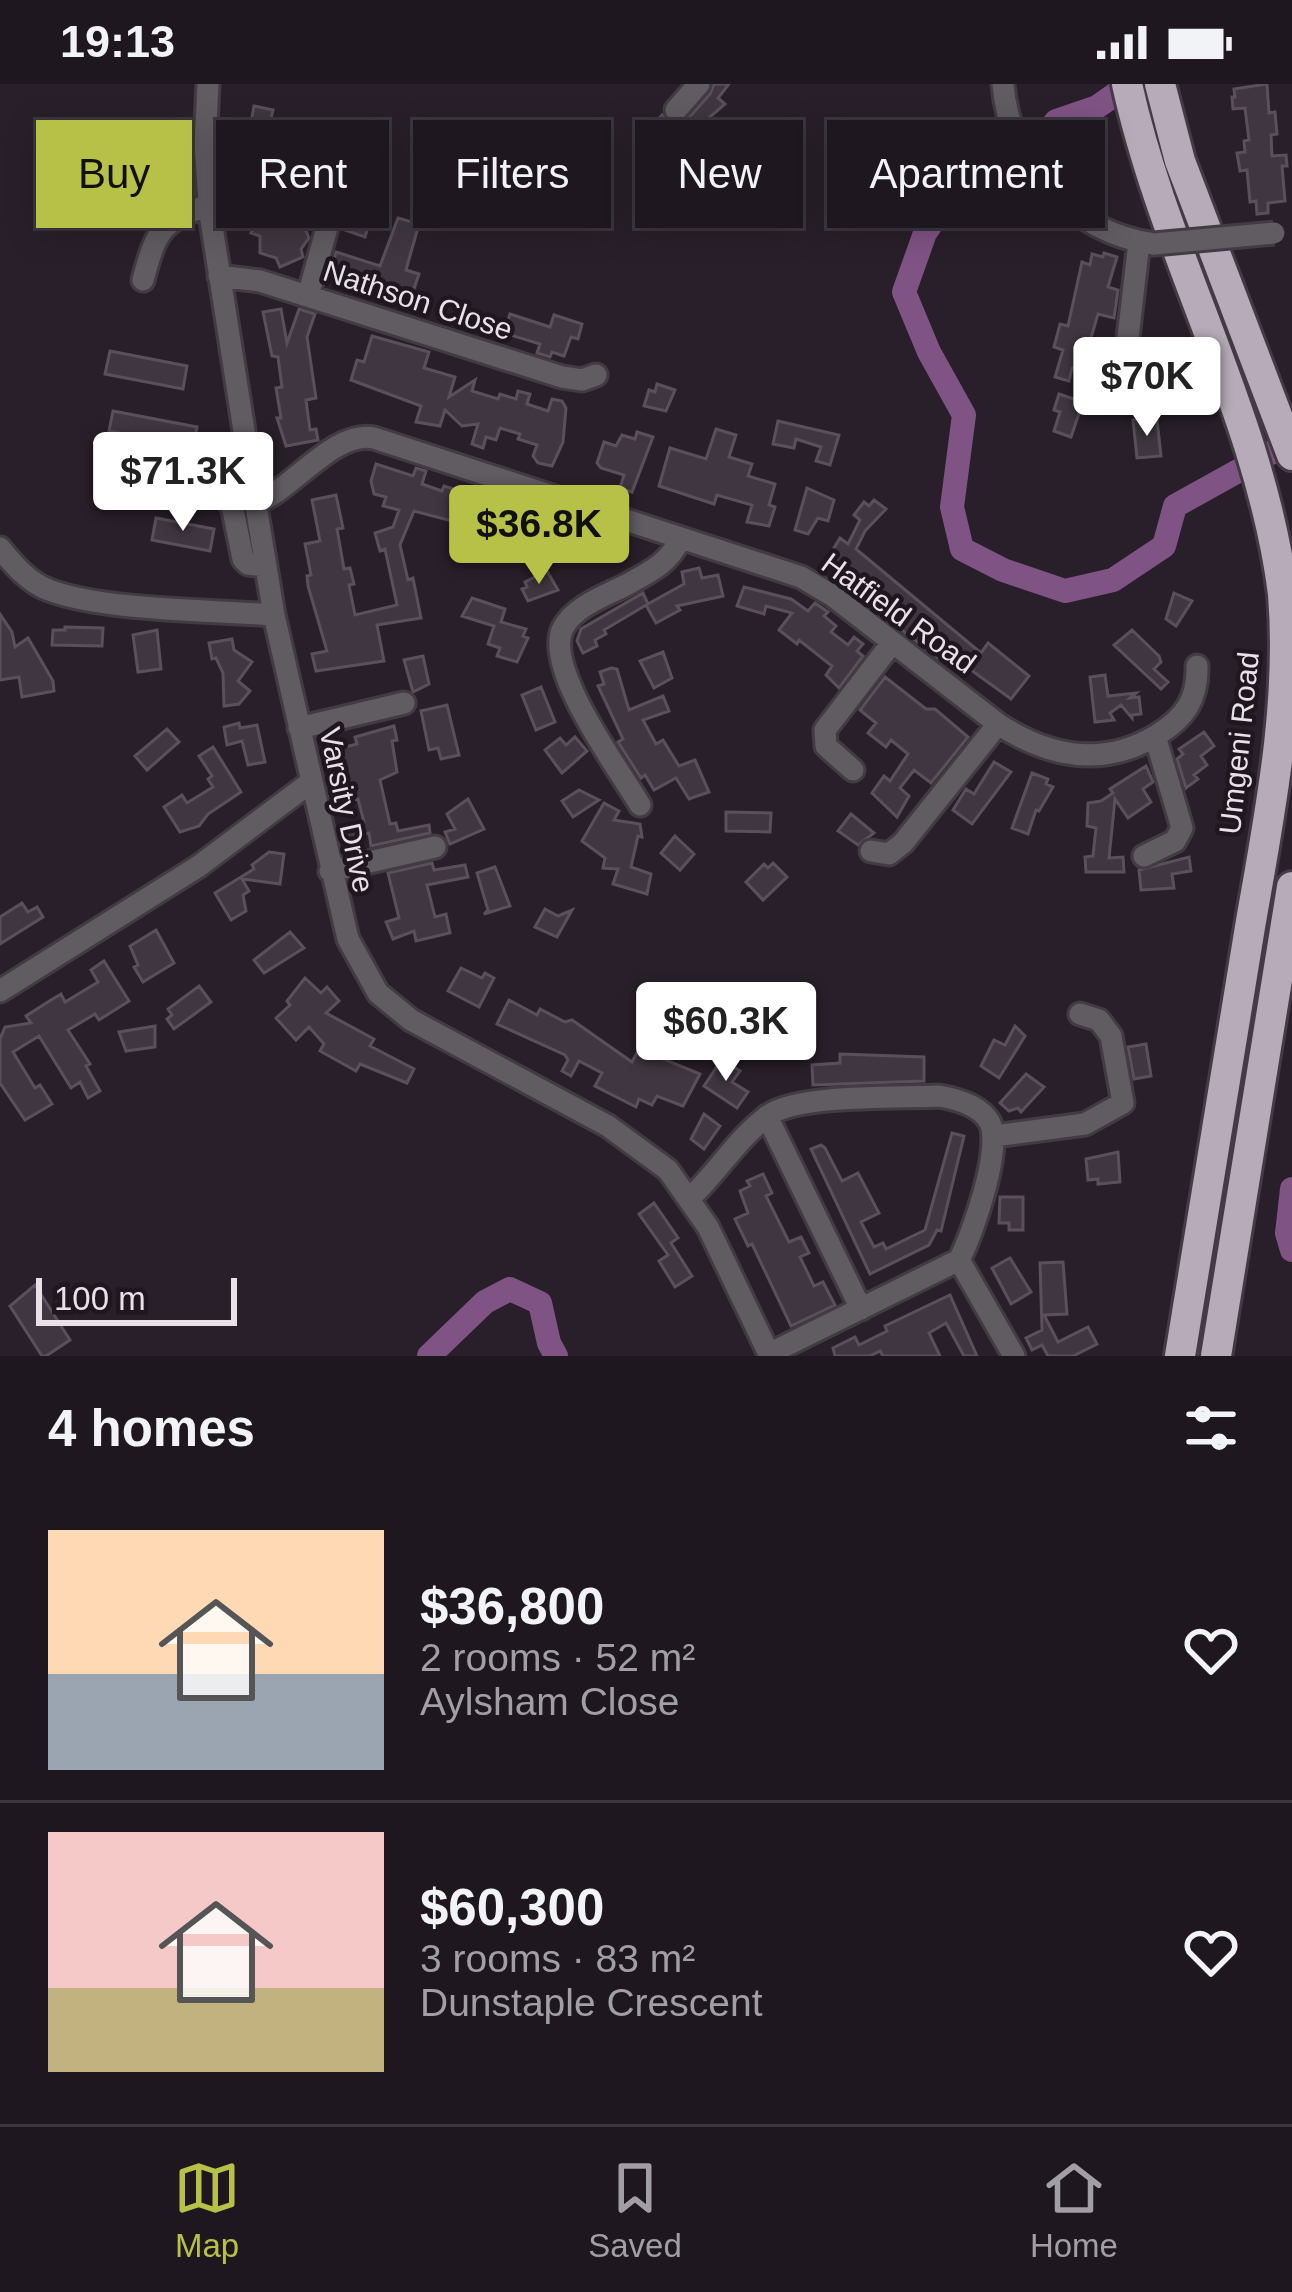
<!DOCTYPE html>
<meta charset="utf-8">
<style>
body{margin:0;font-family:Arial,sans-serif;background:#2c242d;color:#f1f3f6;height:100vh;display:flex;flex-direction:column;font-size:45px;white-space:nowrap}
*{box-sizing:border-box;margin:0}
p{font-size:39px;color:#a19fa5}
.icon{flex:none;width:66px;height:66px;fill:none;stroke:currentColor;stroke-width:2;stroke-linecap:round;stroke-linejoin:round}
.map{position:relative;height:1272px;overflow:hidden}
.panel{display:flex;flex-direction:column;background:#1f1720;flex:1}
.panel>*{flex:none}
.hud{position:absolute;left:36px;top:36px;width:1221px;height:108px;display:flex;gap:24px}
.scale{position:absolute;left:36px;bottom:30px;width:201px;box-sizing:border-box;padding-left:12px;border:6px solid #e8e1e8;border-top:0;font-size:33px;line-height:42px;white-space:nowrap;color:#e8e1e8;-webkit-text-stroke:9px #1f1620;paint-order:stroke}
.price{position:absolute;translate:-50% -102px;padding:0 27px;border-radius:12px;background:#fff;color:#222;font-size:39px;line-height:78px;filter:drop-shadow(0 3px 6px #0008)}
.price::after{content:'';position:absolute;left:50%;top:72px;width:36px;height:27px;margin-left:-18px;background:inherit;clip-path:polygon(0 0,100% 0,50% 100%)}
.price.current{background:#b8c147;color:#111}
ul{padding:0;list-style:none}
li{display:flex;align-items:center;gap:36px;height:300px;padding:0 48px}
li+li{border-top:3px solid #3c363e}
li span{display:grid;place-items:center;flex:none;width:336px;height:240px;border-radius:0px;color:#555}
li>.icon{margin-inline-start:auto}
span .icon{width:144px;height:144px;fill:#fffc;stroke-width:1}
li b{font-size:51px}
h2{display:flex;justify-content:space-between;align-items:center;height:144px;padding:0 48px;font-size:51px}
.pill{padding:0 42px;border-radius:0px;background:#1f1720;box-shadow:0 6px 30px #0003,0 0 0 3px #3c363e;font-size:42px;line-height:108px}
.pill.current{background:#b8c147;color:#111}
.status{display:flex;justify-content:space-between;align-items:center;height:84px;padding:0 60px;background:#1f1720;direction:ltr}
.status svg{height:33px;fill:currentColor}
.tab-bar{display:flex;justify-content:space-around;align-items:center;height:168px;border-top:3px solid #3c363e;background:#1f1720;font-size:33px;color:#a19fa5}
.tab-bar a{display:grid;justify-items:center;gap:6px}
.tab-bar .current{color:#b8c147}
.map>svg:first-child{display:block}
.lines{fill:none;stroke-linecap:round;stroke-linejoin:round}
.river{stroke:#805385;stroke-width:24}
.building{fill:#403641;stroke:#5a4f5b;stroke-width:3}
.minor-casing{stroke:#443a45;stroke-width:27}
.highway-casing{stroke:#443a45;stroke-width:36}
.minor{stroke:#615c61;stroke-width:21}
.highway{stroke:#b7abb9;stroke-width:30}
.minor-bridge-casing{stroke:#443a45;stroke-width:27;stroke-linecap:butt}
.minor-bridge{stroke:#615c61;stroke-width:21}
.labels{text-anchor:middle;dominant-baseline:central;stroke-width:9;stroke-linejoin:round;paint-order:stroke}
.street-label{font-size:30px;fill:#e8e1e8;stroke:#1f1620}
</style>
<div class="status"><b>19:13</b><svg viewBox="0 0 49 12"><path d="M0 12V9h3v3zM5 12V6h3v6zM10 12V3h3v9zM15 12V0h3v12zM26 1h20v11H26zM47 4h2v5h-2z"/></svg></div>
<div class="map">
<svg width="1292" height="1272" viewBox="0 0 1292 1272">
<rect width="100%" height="100%" fill="#291f2a"/>
<g class="lines">
<path class="river" d="M1130 0 1097 23 1056 37 994 123 941 126 925 149 904 208 929 268 964 331 952 423 962 465 1003 486 1065 507 1113 496 1164 462 1175 422 1292 357
M1292 1105 1287 1149 1292 1166
M429 1272 485 1218 510 1205 540 1219 549 1259 556 1272"/>
</g>
<path class="building" d="M714 0H729L718 14 725 20 680 59 666 48 661 53 651 44 662 31 672 40 686 37 710 10Z
M1267 0 1269 29 1275 28 1277 50 1271 51 1272 72 1286 71 1287 82H1282L1285 117 1268 119V129L1257 130 1256 117 1250 118 1247 86 1240 87 1237 69 1245 68 1244 57 1249 56 1245 24 1233 25 1232 13H1235L1234 5Z
M254 22 273 26 269 43 305 54 303 61 290 62 284 83 303 89 297 108 284 104 288 110 259 101 260 107 235 99 241 80 229 76 234 61 251 66 249 72 269 78 276 56 249 50Z
M323 99 355 109 350 127 371 133 365 153 342 145V135L335 127 337 120 318 114Z
M298 128 309 154 301 165 303 173 280 183 276 174 260 169V152L251 149 254 144 249 130 270 138 274 135 277 140Z
M398 134 419 140 406 186 419 190 412 211 329 193 336 168 380 182Z
M1104 169 1117 173 1108 203 1118 206 1114 234 1098 230 1083 281 1072 284 1069 297 1055 293 1063 266 1054 263 1060 240 1068 242 1082 178 1090 181 1092 170 1103 173Z
M281 225 287 259 299 225 315 230 307 253 316 314 306 316 310 346 316 345 318 356 286 362 277 334H281L276 304 282 303 278 273 272 272 263 228Z
M510 230 550 243 554 231 582 240 578 255 571 253 564 272 552 268 550 273 537 269 540 260 504 249Z
M372 252 429 268 424 284 455 293 449 313 475 296 472 307 498 315 500 310 516 315 518 307 530 310 527 320 548 327 552 315 562 317 566 324 563 358 552 382 538 379 533 372 537 361 518 355 520 350 500 344 496 356 486 353 483 364 472 360 478 340 462 342 445 326 440 342 416 338 421 322 351 296 357 276 364 278Z
M110 267 187 282 183 305 105 290Z
M657 300 675 306 666 327 644 322 649 306 655 308Z
M1059 310 1083 318 1071 353 1054 347 1060 328 1054 326Z
M113 327 197 343 193 363 109 347Z
M1145 334V338L1157 336 1161 372 1137 374 1133 336Z
M778 337 839 351 830 381 816 377 821 363 796 355 794 364 773 360Z
M716 345 736 351 729 373 752 380 748 392 775 400 769 421 775 423 769 442 747 438 752 421 717 411 714 420 659 402 670 364 706 375Z
M637 348 653 353 632 408 620 404 624 391 601 384 597 379 604 358 616 362 622 351 635 355Z
M102 377 113 389 194 405 193 412 99 395Z
M376 380 413 392 416 384 426 387 422 400 442 407 444 402 483 414 485 406 497 410 492 425 523 435 524 432 552 444 550 449 554 451 544 463 501 441 498 449 414 427 400 461 408 496 413 494 421 534 377 541 384 577 316 587 312 570 327 567 308 502 307 492 311 491 305 460 320 457 312 416 336 411 343 444 337 445 344 485 350 484 354 500 349 501 355 531 397 521 385 465 380 467 375 449 393 443 399 426 383 422 386 413 374 410 371 397Z
M807 404 834 416 828 437 818 434 808 450 795 446Z
M874 416 886 425 865 447 856 465 981 569 988 559 1029 592 1011 615 949 570 943 578 863 516 870 507 826 477 840 454 848 460 860 436 854 431 864 418 869 422Z
M156 434 214 445 210 467 152 456Z
M699 484 702 494 718 491 723 512 677 522 680 526 656 539 646 521 684 500 682 488Z
M547 487 558 506 528 517 522 505 527 503 525 498Z
M744 503 791 515 808 527 815 519 828 528 824 532 836 542 831 548 848 561 854 553 863 560 857 567 863 572 839 604 826 591 832 582 799 556 797 560 779 546 792 529 766 522 764 530 737 522Z
M643 509 648 520 604 546 606 550 595 556 597 562 583 569 577 557 581 545Z
M1174 509 1192 517 1176 542 1166 535Z
M472 514 505 525 501 538 526 545 523 552 528 554 517 578 497 572 500 564 488 560 494 542 462 532Z
M0 530 12 548 15 563 28 554 53 597 54 607 22 613 19 593 0 596Z
M65 543 103 544 102 562 52 561 53 546H65Z
M157 546 161 585 138 588 133 551Z
M1132 546 1159 572 1161 578 1154 585 1168 598 1161 605 1114 561Z
M232 555 234 566 252 578 238 597 250 607 239 620 224 622 223 589 216 574 212 575 209 559Z
M663 568 672 594 654 604 640 577Z
M423 572 429 600 413 608 404 576Z
M611 584 617 585 629 626 663 612 669 627 643 636 656 660 663 656 679 682 695 676 709 708 689 715 676 694 654 706 645 691 641 694 618 658 623 655 598 602 604 600 600 588Z
M1105 591 1108 612 1136 609 1130 614 1139 613 1141 630 1132 631V634L1121 621 1110 629 1114 636 1095 638 1090 593Z
M885 593 926 625H935L968 653 931 699 914 686 900 704 909 712 897 733 872 709 884 692 890 697 908 670 891 656 886 663 868 649 876 639 860 626Z
M541 603 555 638 536 646 522 611Z
M447 621 459 671 441 675 438 664 429 666 421 627Z
M239 639 240 644 257 641 265 678 248 681 242 657 227 661 224 643Z
M394 642 397 656 392 657 397 688 380 696 390 740 396 739 398 747 429 741 430 749 371 762 369 749 349 754 346 742 364 738 358 715 343 718 333 666 357 660 355 653Z
M167 645 179 658 147 686 135 672Z
M1204 648 1214 662 1201 672 1207 681 1194 691 1198 695 1186 704 1177 675 1183 670 1179 665Z
M575 653 587 667 562 689 545 666 560 654 566 661Z
M213 663 241 708 208 730 199 742 180 748 164 723 182 711 187 719 213 703 208 695 212 692 199 672Z
M994 678 1011 688 972 740 953 726 966 705 974 710Z
M1146 682 1153 698 1143 705 1151 718 1128 734 1115 715 1109 774 1123 773 1124 788H1086L1085 773 1093 772 1096 744 1087 742 1088 719 1101 717 1113 709 1110 705Z
M1032 689 1048 695 1046 700 1053 703 1039 727 1036 726 1028 750 1012 744Z
M579 706 599 716 573 733 562 717Z
M468 715 484 745 450 760 445 748 455 745 447 730Z
M604 719 619 727 614 736 640 740 642 753 638 752 631 783 651 790 647 810 613 800 618 785 603 784 605 774 582 757Z
M726 728 771 729 770 748 726 747Z
M851 730 874 749 858 761 838 747Z
M675 752 694 770 680 786 661 769Z
M269 768 284 770 280 800 242 795 249 807 243 811 246 827 231 836 215 809 254 785 252 781Z
M1189 773 1191 787 1172 790 1174 804 1141 806 1139 786Z
M432 779 434 786 465 781 468 793 427 801 435 833 446 830 450 849 416 857 414 847 393 855 386 838 399 834 388 789Z
M773 779 787 793 763 816 746 798 764 780 768 784Z
M495 783 510 822 484 830 488 826 477 789Z
M22 819 28 828 37 823 43 833 0 860V833Z
M545 825 558 832 572 826 557 853 535 843Z
M156 846 174 879 143 898 134 883 138 881 130 862Z
M290 848 304 864 264 889 254 876Z
M104 877 129 917 99 936 95 930 68 946 90 980 86 982 100 1007 88 1014 80 998 71 1004 39 952 13 968 35 1004 40 1001 52 1020 25 1036 0 999V955L5 943 31 939 26 932 51 916 61 910 65 918 98 898 91 886Z
M461 884 482 894 485 889 494 894 479 923 448 907Z
M305 894 321 909 327 903 339 917 326 929 374 955 370 962 414 985 407 999 360 980 356 987 320 967 324 960 309 943 296 956 276 934 290 921 287 917Z
M199 902 211 918 174 945 167 935 172 931 168 925Z
M509 916 537 931 540 925 565 938 572 936 632 978 639 965 700 990 683 1022 657 1012 652 1021 639 1015 636 1023 595 1002 602 989 579 977 571 992 562 987 568 976 565 971 497 940Z
M155 942V963L126 967 119 948Z
M1015 942 1025 952 999 994 981 982 994 956 1005 961Z
M1146 960 1151 992 1134 995 1128 963Z
M840 970 924 973V997L813 1001 812 981 840 979Z
M722 975 740 987 732 998 748 1008 737 1024 704 1002Z
M1026 990 1044 1003 1021 1028 1018 1024 1009 1027 1000 1019Z
M704 1030 720 1042 704 1065 691 1055Z
M952 1049 964 1052 941 1147 937 1146 929 1161 870 1190 811 1065 821 1061 825 1064 842 1097 858 1089 879 1129 861 1138 874 1163 883 1159 886 1165 925 1146Z
M1118 1068 1120 1098 1098 1100V1095L1088 1096 1086 1075Z
M763 1090 772 1109 766 1112 789 1158 801 1153 809 1169 800 1173 814 1202 823 1198 835 1221 791 1242 752 1160 748 1162 735 1135 748 1129 740 1107 750 1102 747 1097Z
M1000 1113H1023V1146H1009V1139H999Z
M654 1119 678 1154 671 1159 692 1192 675 1203 659 1177 668 1171 639 1130Z
M1010 1174 1031 1208 1011 1220 992 1184Z
M1063 1178 1067 1230 1044 1231 1058 1258 1088 1243 1097 1260 1073 1272H1048L1042 1261 1032 1266 1026 1254 1042 1246 1040 1179Z
M35 1201 70 1256 46 1272H42L10 1222Z
M950 1211 977 1272H964L946 1239 929 1249 940 1272H883L880 1267 870 1272H835L833 1264 855 1253 859 1261 887 1247 885 1242Z"/>
<g class="lines">
<g class="minor-casing">
<path id="minor" d="M208 0 205 61 210 130 253 404 274 531 348 855 378 909 411 936 608 1042 668 1086 708 1143 770 1272
M1003 0C1009 81 1073 149 1154 160
M676 26 699 0
M219 192 260 197 562 293 582 296 596 291
M143 196C156 147 161 137 209 121
M308 212 328 140
M1123 297 1139 158
M117 375 218 394 233 426 243 475 248 480 266 482
M255 420C293 405 334 346 374 354L801 493 833 512 998 640C1049 673 1103 684 1157 651 1185 634 1198 615 1197 582
M0 464C13 480 29 499 49 506 104 527 212 526 274 531
M299 644 404 619
M853 686 826 662 825 646 892 559
M640 721C619 685 543 584 563 544 574 523 604 512 624 502 648 489 669 480 680 455
M871 767 889 770 903 759 998 640
M1144 772 1175 757 1182 744 1155 652
M330 787 435 763
M0 907 199 782 311 698
M767 1032 861 1225
M994 1052 1085 1040 1123 1019 1111 952 1099 936 1080 930
M690 1114C717 1089 739 1052 769 1031 799 1010 899 1014 939 1012 957 1015 979 1021 989 1037 1004 1061 972 1152 959 1176L769 1270
M959 1176 1014 1272"/>
</g>
<g class="highway-casing">
<path id="highway" d="M1127 0C1165 174 1261 333 1283 510 1292 622 1269 733 1250 843 1227 986 1204 1129 1180 1272
M1160 0 1180 77 1292 371
M1216 1272 1292 803"/>
</g>
<use href="#minor" class="minor"/>
<use href="#highway" class="highway"/>
<g class="minor-bridge-casing">
<path id="minor-bridge" d="M1154 160 1274 149"/>
</g>
<use href="#minor-bridge" class="minor-bridge"/>
</g>
<g class="labels">
<g class="street-label">
<text transform="translate(418 216) rotate(18)">Nathson Close</text>
<text transform="translate(899 529) rotate(36)">Hatfield Road</text>
<text transform="translate(1239 659) rotate(-84)">Umgeni Road</text>
<text transform="translate(347 726) rotate(78)">Varsity Drive</text>
</g>
</g>
</svg>
<div class="scale">100 m</div>
<b class="price" style="left:1147px;top:355px">$70K</b>
<b class="price" style="left:183px;top:450px">$71.3K</b>
<b class="price current" style="left:539px;top:503px">$36.8K</b>
<b class="price" style="left:726px;top:1000px">$60.3K</b>
<div class="hud">
<a class="pill current">Buy</a>
<a class="pill">Rent</a>
<a class="pill">Filters</a>
<a class="pill">New</a>
<a class="pill">Apartment</a>
</div>
</div>
<section class="panel">
<h2>4 homes<svg class="icon" aria-label="filters" viewBox="0 0 24 24"><path d="M4 7h16M4 17h16"/><circle cx="9" cy="7" r="2"/><circle cx="15" cy="17" r="2"/></svg></h2>
<ul>
<li><span style="background:linear-gradient(#ffd9b3 60%,#9aa5b1 0)"><svg class="icon" aria-label="home" viewBox="0 0 24 24"><path d="M3 11l9-7 9 7M6 9v11h12V9"/></svg></span><div><b>$36,800</b><p>2 rooms · 52 m²</p><p>Aylsham Close</p></div><svg class="icon" aria-label="heart" viewBox="0 0 24 24"><path d="M12 20l-8-8c-3-5 5-10 8-4 3-6 11-1 8 4z"/></svg></li>
<li><span style="background:linear-gradient(#f6c9c9 65%,#c2b280 0)"><svg class="icon" aria-label="home" viewBox="0 0 24 24"><path d="M3 11l9-7 9 7M6 9v11h12V9"/></svg></span><div><b>$60,300</b><p>3 rooms · 83 m²</p><p>Dunstaple Crescent</p></div><svg class="icon" aria-label="heart" viewBox="0 0 24 24"><path d="M12 20l-8-8c-3-5 5-10 8-4 3-6 11-1 8 4z"/></svg></li>
</ul>
</section>
<nav class="tab-bar">
<a class="current"><svg class="icon" aria-label="map" viewBox="0 0 24 24"><path d="M3 6l6-2 6 2 6-2v14l-6 2-6-2-6 2zM9 4v14M15 6v14"/></svg>Map</a>
<a><svg class="icon" aria-label="saved" viewBox="0 0 24 24"><path d="M7 4h10v16l-5-4-5 4z"/></svg>Saved</a>
<a><svg class="icon" aria-label="home" viewBox="0 0 24 24"><path d="M3 11l9-7 9 7M6 9v11h12V9"/></svg>Home</a>
</nav>
